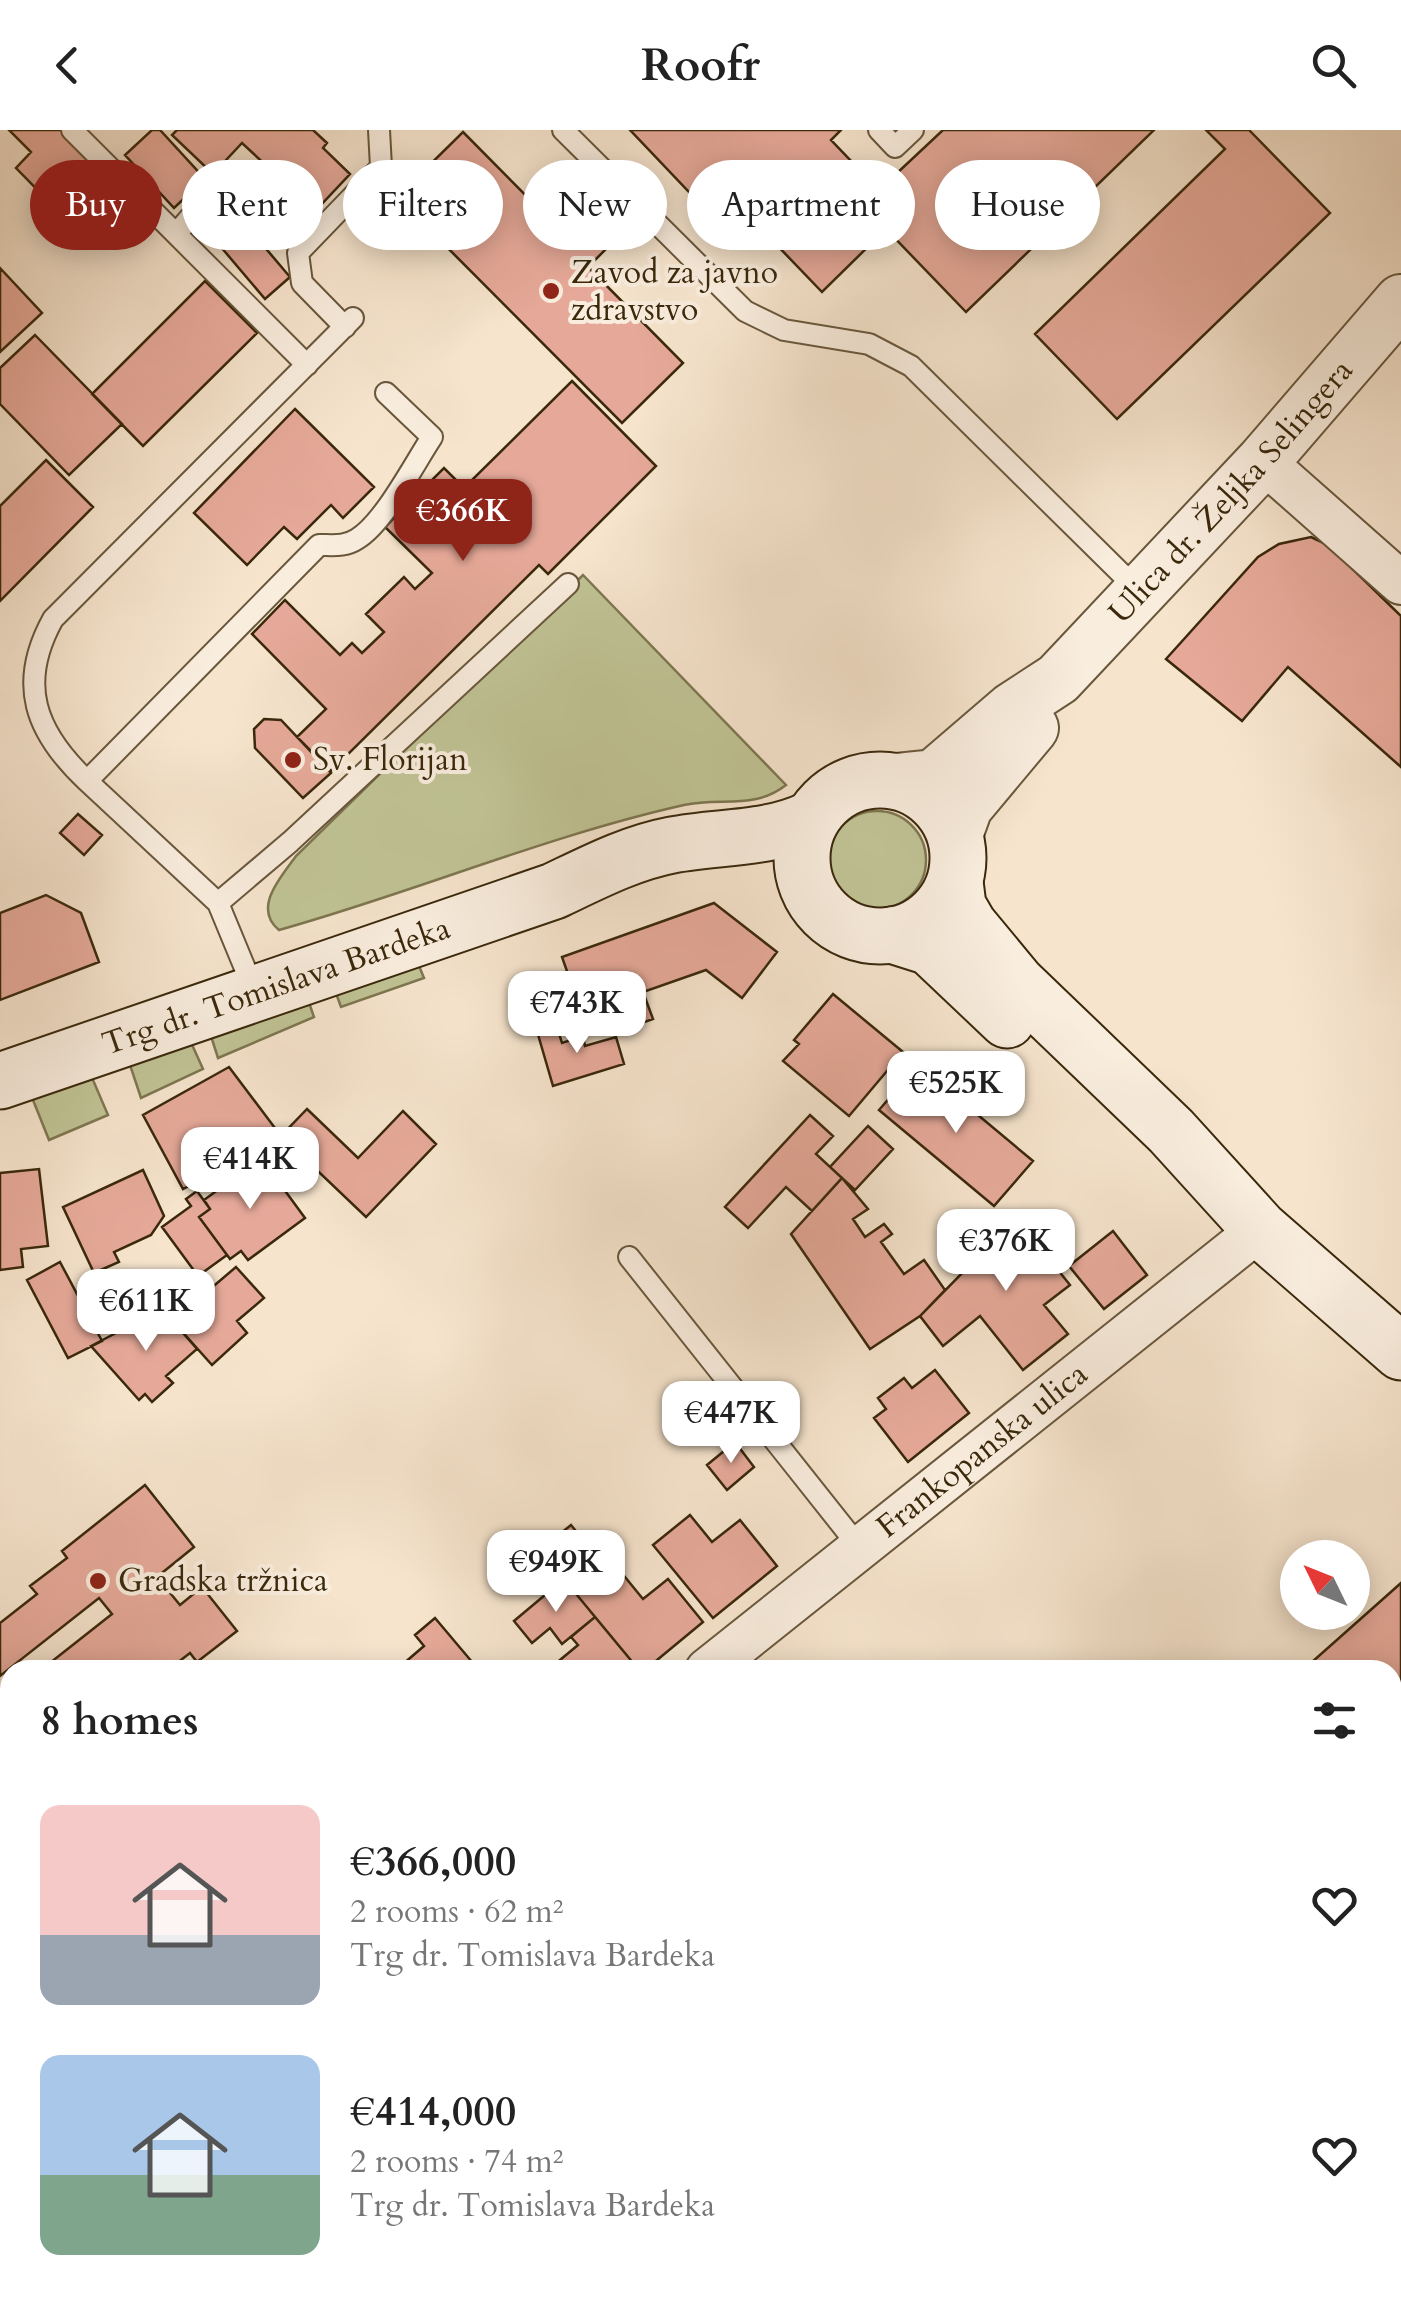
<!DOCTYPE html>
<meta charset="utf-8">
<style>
body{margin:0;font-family:Cardo,serif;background:#f6f6f6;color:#222;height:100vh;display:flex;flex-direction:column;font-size:38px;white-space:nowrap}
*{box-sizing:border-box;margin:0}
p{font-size:32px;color:#767676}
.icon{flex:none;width:55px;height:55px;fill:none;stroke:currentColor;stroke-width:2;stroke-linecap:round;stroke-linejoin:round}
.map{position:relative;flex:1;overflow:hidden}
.sheet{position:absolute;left:0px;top:1530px;width:1402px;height:642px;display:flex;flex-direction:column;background:#fff;border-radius:30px 30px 0 0;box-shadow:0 5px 25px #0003}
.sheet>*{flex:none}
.guide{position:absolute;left:30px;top:30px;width:1342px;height:90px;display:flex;gap:20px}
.needle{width:65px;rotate:313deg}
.controls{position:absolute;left:1280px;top:1410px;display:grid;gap:20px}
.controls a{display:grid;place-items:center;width:90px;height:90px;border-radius:50%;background:#fff;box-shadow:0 5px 25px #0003;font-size:50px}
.price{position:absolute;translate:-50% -85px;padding:0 22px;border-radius:20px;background:#fff;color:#222;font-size:32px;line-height:65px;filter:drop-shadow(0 2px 5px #0008)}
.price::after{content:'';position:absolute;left:50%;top:60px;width:30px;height:22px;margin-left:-15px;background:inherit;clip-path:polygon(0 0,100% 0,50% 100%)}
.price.active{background:#8f2418;color:#fff}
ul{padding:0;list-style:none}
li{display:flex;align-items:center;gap:30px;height:250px;padding:0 40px}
li span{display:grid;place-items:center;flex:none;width:280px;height:200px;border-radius:20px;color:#555}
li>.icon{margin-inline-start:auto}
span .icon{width:120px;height:120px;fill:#fffc;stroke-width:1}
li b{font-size:42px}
h2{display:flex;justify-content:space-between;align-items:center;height:120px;padding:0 40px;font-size:42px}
.pill{padding:0 35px;border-radius:45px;background:#fff;box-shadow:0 5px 25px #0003;font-size:35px;line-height:90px}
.pill.active{background:#8f2418;color:#fff}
header{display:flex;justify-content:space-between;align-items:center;height:130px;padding:0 40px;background:#fff;font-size:45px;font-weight:700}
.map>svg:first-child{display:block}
.green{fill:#c0c395;stroke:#7d7650;stroke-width:2.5}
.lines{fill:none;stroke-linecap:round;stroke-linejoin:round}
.stream{stroke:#778178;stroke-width:11}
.building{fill:#e6a999;stroke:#3a280b;stroke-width:2.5}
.service-casing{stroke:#69573c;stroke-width:24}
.minor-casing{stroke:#69573c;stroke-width:46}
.tertiary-casing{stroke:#69573c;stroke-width:56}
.secondary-casing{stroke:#3a280b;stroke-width:59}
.service{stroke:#f9edde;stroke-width:20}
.minor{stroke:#f9edde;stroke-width:42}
.tertiary{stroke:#f9edde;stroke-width:52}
.secondary{stroke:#f9edde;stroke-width:55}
.poi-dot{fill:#8f2418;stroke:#f9edde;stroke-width:4}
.labels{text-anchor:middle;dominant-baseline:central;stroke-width:8;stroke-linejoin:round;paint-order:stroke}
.poi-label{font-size:32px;fill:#3a280b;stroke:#f9edde;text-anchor:start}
.street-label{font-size:32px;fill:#3a280b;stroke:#f9edde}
</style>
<header><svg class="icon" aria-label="back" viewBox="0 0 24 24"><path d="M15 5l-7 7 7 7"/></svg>Roofr<svg class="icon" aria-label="search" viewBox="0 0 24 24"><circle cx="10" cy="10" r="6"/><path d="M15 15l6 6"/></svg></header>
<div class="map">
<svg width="1401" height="2172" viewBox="0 0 1401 2172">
<rect width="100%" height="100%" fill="#f6e4cd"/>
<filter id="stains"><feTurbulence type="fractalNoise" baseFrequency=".002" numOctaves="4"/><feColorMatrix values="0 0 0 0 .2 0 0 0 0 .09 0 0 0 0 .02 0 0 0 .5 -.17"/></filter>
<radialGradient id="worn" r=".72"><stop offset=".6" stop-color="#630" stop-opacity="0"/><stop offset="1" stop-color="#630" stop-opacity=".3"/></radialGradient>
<path class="green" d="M583 445 786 655C754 680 722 667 684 675 546 706 415 762 279 800 252 778 281 747 296 726Z
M828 730a49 49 0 1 1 98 0a49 49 0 1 1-98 0Z
M415 826 424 848 341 877 333 855Z
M306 864 314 887 218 928 209 900Z
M189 908 203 939 141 968 129 932Z
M90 943 108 985 49 1010 31 965Z
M1401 1698V2172H943L938 2163 1392 2162V1705Z"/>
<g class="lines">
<path class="stream" d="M1084 2162 1086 2172"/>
</g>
<path class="building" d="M9 0H62L108 46 65 88 16 38 31 22Z
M152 0H160L205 49 174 78 125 25Z
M177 0H313L327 13 323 18 350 44 319 77 292 51 287 55 242 13 213 44 172 5Z
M630 0H841L831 10 879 60 943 0H1154L966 182 886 99 822 162 746 83 727 102Z
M1206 0H1249L1330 83 1117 289 1035 204 1225 19Z
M463 2 547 87 569 64 615 110 588 137 683 233 622 293 397 67Z
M229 75 290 147 265 169 204 97Z
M0 138 42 183 0 222Z
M205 151 257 203 143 316 92 264Z
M35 205 122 294 69 345 0 274V238Z
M572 251 656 336 548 444 539 435 331 641 297 607 326 579 252 504 285 470 340 525 352 513 362 523 384 502 366 484 404 447 415 459 432 443 385 397 444 338 464 358Z
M295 279 374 357 343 388 331 375 297 409 284 397 247 435 194 383Z
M46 330 93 377 0 471V376Z
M1311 407 1328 415 1401 486V637L1288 537 1242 591 1166 529 1258 427 1279 414Z
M264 589 281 590 331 643 303 668 255 618 254 599Z
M78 684 102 705 84 725 60 703Z
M46 765 81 783 99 832 0 870V783Z
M714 773 777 822 742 868 706 840 643 862 653 889 622 900 612 873 582 884 562 827Z
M833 864 903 922 849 986 783 931 799 914 794 910Z
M556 894 562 913 583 906 585 916 616 907 624 934 553 956 537 901Z
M918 935 1033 1031 994 1076 879 980Z
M229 937 281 1006 183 1059 143 985Z
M307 979 358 1028 403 981 436 1014 366 1087 281 1006Z
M810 985 833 1006 816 1024 842 1048 812 1081 786 1057 748 1098 725 1077Z
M868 996 893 1019 855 1060 830 1037Z
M261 1028 305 1088 248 1130 241 1121 230 1129 199 1087 210 1079 204 1070Z
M39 1039 48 1116 21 1119 23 1137 0 1140V1043Z
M143 1040 164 1086 151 1105 114 1122 119 1132 94 1143 63 1077Z
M842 1048 868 1079 853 1089 865 1107 884 1094 892 1104 881 1112 904 1144 924 1130 945 1160 920 1186 870 1219 791 1104Z
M197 1061 210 1079 199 1087 227 1125 198 1146 162 1097 191 1076 186 1069Z
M1022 1082 1061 1120 1050 1130 1070 1155 1044 1175 1068 1204 1023 1240 980 1186 943 1216 920 1186Z
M1113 1101 1147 1145 1104 1179 1069 1136Z
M60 1132 102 1211 68 1228 27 1150Z
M236 1137 264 1168 237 1191 247 1203 212 1235 162 1179 198 1148 209 1160Z
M162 1179 197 1219 166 1246 173 1253 152 1272 145 1264 139 1270 91 1216Z
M935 1240 969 1283 908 1332 874 1288 886 1279 878 1268 904 1248 912 1258Z
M735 1312 754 1337 727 1360 707 1335Z
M145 1355 194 1417 157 1447 180 1475 202 1457 237 1501 197 1532 190 1523 168 1540H41L112 1484 99 1468 0 1546V1493L37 1464 30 1456 67 1428 62 1421Z
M690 1385 712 1412 740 1390 777 1436 713 1488 653 1415Z
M571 1395 609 1442 616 1436 643 1469 668 1449 703 1492 645 1540H639L548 1430 553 1426 545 1416Z
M564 1449 595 1487 562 1514 550 1498 532 1513 514 1491Z
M1401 1453V1585L1392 1592V1540H1303Z
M595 1487 639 1540H558L554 1535 578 1515 571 1507Z
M435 1488 478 1539 476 1540H396L424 1516 415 1505Z
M10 1565V1737L0 1745V1573Z
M0 1919 10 1932V2041L0 2028Z
M0 2035 10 2047V2064L0 2072Z
M10 2155V2162H41L50 2172H0V2164Z
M98 2162H145L134 2172H106Z
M217 2162H273L262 2172H225Z
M282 2162H337L327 2172H291Z"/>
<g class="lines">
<g class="service-casing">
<path id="service" d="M72 0 176 104C188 91 206 65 222 60 255 48 286 94 305 114
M563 0 745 181 784 200 869 214 911 236 1138 460
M879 0 895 17 913 0
M176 104 307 235
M345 197 302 153 298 123 381 37 379 0
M87 651C35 602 17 554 53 489L353 188
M218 773 290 712 568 454
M254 860 218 773 87 651 319 415C333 415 345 417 357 409 384 393 414 334 432 307L386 263
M629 1127 860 1418"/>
</g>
<g class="minor-casing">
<g id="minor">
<path d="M1263 331 1401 453"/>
<path id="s1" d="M707 1540 1260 1099"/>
<path d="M0 2110 10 2102"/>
<path d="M70 2162 78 2172"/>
<path d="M502 2162 509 2172"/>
</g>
</g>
<g class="tertiary-casing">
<g id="tertiary">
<path id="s2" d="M895 650 934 646 1012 579 1058 549 1263 331 1401 171"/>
<path d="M956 705 966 677 1032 598"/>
</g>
</g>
<g class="secondary-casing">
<g id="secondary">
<circle cx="880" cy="728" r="78"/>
<path d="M955 752 958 776 969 795 1017 853 1171 1001 1260 1099 1401 1222"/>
<path d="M892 805 930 817 1007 890"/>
<path id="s3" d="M0 951 554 761C592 743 630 723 672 715 719 706 767 710 811 689"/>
</g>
</g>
<use href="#service" class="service"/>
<use href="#minor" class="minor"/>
<use href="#tertiary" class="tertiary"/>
<use href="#secondary" class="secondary"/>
</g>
<g class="poi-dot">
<circle cx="551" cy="161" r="10"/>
<circle cx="293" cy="630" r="10"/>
<circle cx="98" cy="1451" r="10"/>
</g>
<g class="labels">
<g class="poi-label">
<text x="571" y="143">Zavod za javno<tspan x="571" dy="37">zdravstvo</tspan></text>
<text x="313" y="630">Sv. Florijan</text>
<text x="118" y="1451">Gradska tržnica</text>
</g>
<g class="street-label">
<text stroke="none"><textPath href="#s2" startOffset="452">Ulica dr. Željka Selingera</textPath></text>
<text stroke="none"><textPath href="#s3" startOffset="292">Trg dr. Tomislava Bardeka</textPath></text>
<text stroke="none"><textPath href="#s1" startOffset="352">Frankopanska ulica</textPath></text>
</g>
</g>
<rect width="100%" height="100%" filter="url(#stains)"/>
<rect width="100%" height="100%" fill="url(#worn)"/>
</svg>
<div class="controls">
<a><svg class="needle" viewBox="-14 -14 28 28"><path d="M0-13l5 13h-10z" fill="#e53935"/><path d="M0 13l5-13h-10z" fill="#767676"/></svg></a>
</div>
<b class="price active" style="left:463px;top:434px">€366K</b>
<b class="price" style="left:577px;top:926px">€743K</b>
<b class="price" style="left:956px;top:1006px">€525K</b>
<b class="price" style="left:250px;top:1082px">€414K</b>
<b class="price" style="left:1006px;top:1164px">€376K</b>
<b class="price" style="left:146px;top:1224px">€611K</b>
<b class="price" style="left:731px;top:1336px">€447K</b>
<b class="price" style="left:556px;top:1485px">€949K</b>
<div class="guide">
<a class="pill active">Buy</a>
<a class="pill">Rent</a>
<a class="pill">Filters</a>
<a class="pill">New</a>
<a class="pill">Apartment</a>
<a class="pill">House</a>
</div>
<section class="sheet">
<h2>8 homes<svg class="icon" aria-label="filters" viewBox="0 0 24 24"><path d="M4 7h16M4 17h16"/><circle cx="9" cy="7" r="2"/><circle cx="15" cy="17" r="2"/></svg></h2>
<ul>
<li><span style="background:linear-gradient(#f6c9c9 65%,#9aa5b1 0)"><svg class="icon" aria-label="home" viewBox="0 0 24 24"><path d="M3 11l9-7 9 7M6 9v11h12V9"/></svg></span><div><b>€366,000</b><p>2 rooms · 62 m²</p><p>Trg dr. Tomislava Bardeka</p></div><svg class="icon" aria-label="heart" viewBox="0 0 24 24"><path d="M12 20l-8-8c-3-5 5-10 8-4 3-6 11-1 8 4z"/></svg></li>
<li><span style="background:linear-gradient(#a9c7e8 60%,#7fa58c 0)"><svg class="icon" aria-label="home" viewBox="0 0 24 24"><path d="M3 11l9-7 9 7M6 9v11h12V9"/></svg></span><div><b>€414,000</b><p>2 rooms · 74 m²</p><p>Trg dr. Tomislava Bardeka</p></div><svg class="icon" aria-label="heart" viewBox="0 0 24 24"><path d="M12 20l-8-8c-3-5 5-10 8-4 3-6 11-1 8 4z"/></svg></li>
</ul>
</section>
</div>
